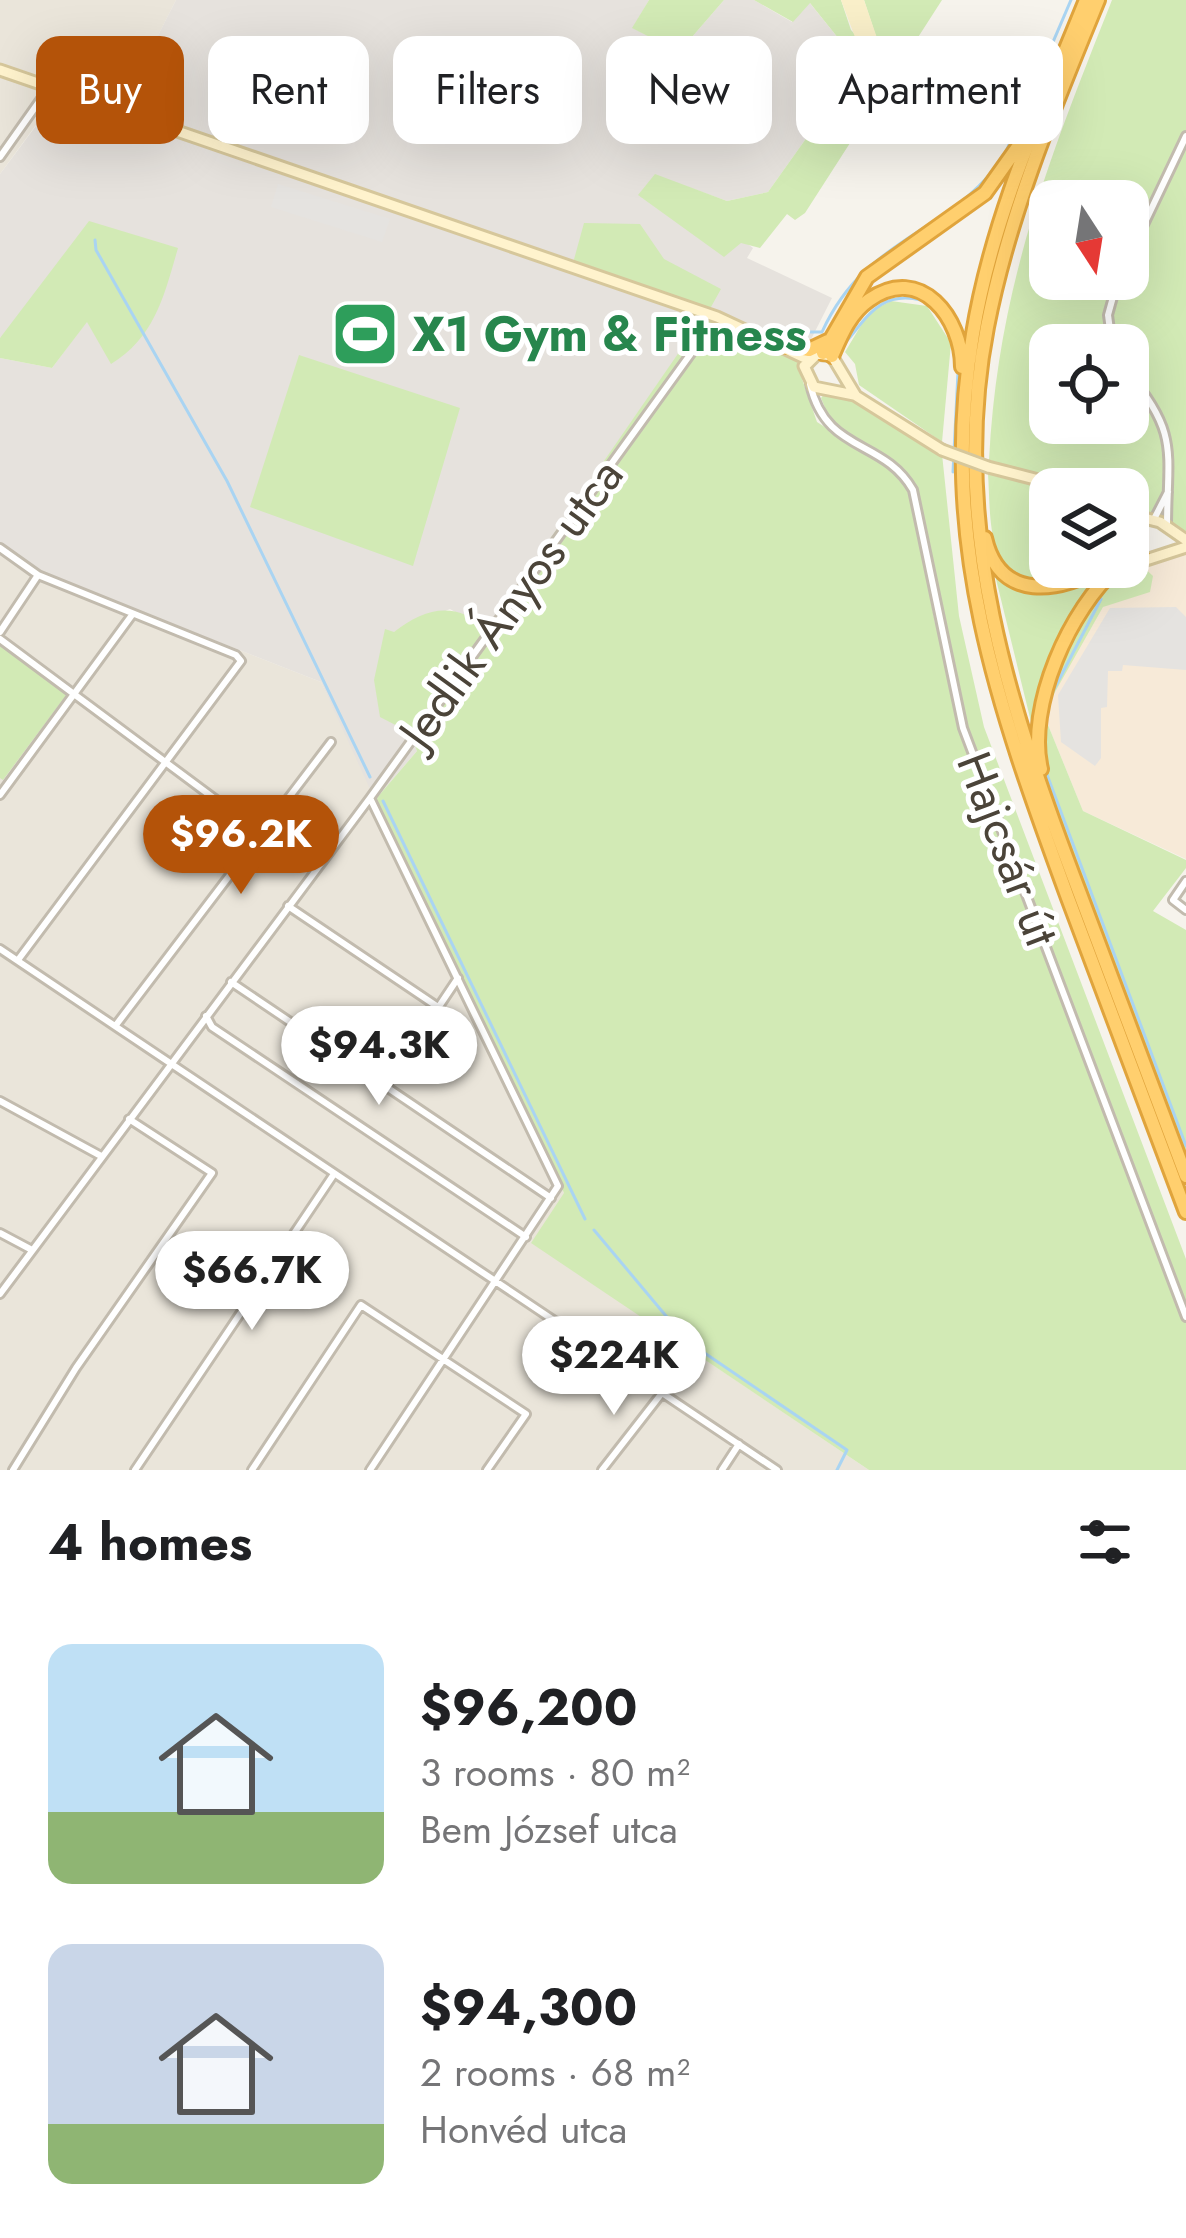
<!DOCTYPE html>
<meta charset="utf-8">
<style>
body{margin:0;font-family:Jost,sans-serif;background:#f6f6f6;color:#202124;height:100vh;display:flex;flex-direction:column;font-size:45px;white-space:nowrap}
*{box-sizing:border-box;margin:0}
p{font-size:39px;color:#757577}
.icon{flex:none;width:66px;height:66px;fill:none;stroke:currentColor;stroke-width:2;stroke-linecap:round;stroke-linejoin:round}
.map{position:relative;height:1470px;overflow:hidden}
.sheet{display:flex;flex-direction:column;background:#fff;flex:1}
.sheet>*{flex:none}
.hud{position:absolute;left:36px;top:36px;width:1116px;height:108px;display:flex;gap:24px}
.needle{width:78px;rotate:168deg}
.tools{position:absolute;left:1029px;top:180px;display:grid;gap:24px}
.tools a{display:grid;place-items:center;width:120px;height:120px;border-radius:24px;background:#fff;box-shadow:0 12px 48px #0002;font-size:60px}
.price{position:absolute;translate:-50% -102px;padding:0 27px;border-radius:42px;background:#fff;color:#222;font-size:39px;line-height:78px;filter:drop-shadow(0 3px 6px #0008)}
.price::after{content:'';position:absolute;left:50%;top:72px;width:36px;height:27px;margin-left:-18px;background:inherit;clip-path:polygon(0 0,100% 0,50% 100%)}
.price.current{background:#b45309;color:#fff}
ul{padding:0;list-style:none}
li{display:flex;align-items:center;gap:36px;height:300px;padding:0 48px}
li span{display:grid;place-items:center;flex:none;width:336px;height:240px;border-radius:24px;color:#555}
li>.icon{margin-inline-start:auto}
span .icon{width:144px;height:144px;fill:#fffc;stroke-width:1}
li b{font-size:51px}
h2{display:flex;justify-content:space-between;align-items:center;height:144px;padding:0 48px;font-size:51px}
.tag{padding:0 42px;border-radius:24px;background:#fff;box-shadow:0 12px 48px #0002;font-size:42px;line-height:108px}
.tag.current{background:#b45309;color:#fff}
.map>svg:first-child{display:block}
.residential{fill:#eae5da}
.commercial{fill:#f7ead8}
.industrial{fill:#e6e2dd}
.green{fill:#d2eab5;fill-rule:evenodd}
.sand{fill:#f9efc9}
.parking{fill:#e5e3e0}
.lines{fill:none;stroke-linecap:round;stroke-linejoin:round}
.stream{stroke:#a9d4f2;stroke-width:3}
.street-casing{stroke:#c2bbae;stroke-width:12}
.secondary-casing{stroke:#d6c79b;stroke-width:15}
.highway-casing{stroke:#e0a43c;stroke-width:18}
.street{stroke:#fff;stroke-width:6}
.secondary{stroke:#fff3cd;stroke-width:9}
.highway{stroke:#ffcf6e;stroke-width:12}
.secondary-bridge-casing{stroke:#d6c79b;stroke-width:15;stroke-linecap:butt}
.secondary-bridge{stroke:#fff3cd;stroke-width:9}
.labels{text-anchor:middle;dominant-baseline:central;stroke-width:10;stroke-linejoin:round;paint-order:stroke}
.leisure-label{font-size:48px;font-weight:bold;fill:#27864d;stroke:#fff;text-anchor:start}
.street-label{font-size:48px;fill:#4b4439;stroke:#fff}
</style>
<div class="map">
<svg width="1186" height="1470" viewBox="0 0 1186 1470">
<rect width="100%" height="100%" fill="#f6f3ec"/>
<path class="residential" d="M0 0H176L116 119 55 99 0 174Z
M0 542 42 573 321 682 564 1193 661 1330 869 1470H0Z"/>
<path class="commercial" d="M1186 551V859L1083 811 1046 720 1049 701 1105 601 1144 569Z"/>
<path class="industrial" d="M176 0H649L633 28 679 52 724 0H754L792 22 809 2 859 64 768 192 727 201 655 175 753 248 747 258 832 298 800 361 705 316 487 630 450 609 394 632 385 642 417 751 375 800 321 682 42 573 0 542V358L52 368 87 321 177 248 0 338V174L56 99 116 118Z"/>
<path class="green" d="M649 0H724L679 52 632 28Z
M754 0H841L851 30 886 67 864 0H942L805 213 795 220 787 214 760 248 741 243 724 257 638 195 655 174 727 201 768 192 859 64 810 3 793 22Z
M1112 0H1186V538L1166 519 1128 512V489H1088L989 460C998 286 1049 159 1112 0ZM1050 201H1128V279H1050ZM1050 345H1128V423H1050Z
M89 221 178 248C164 296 155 337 111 364L87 322 52 368 0 358V338Z
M584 223 640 224 664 259 721 289 706 316 805 366 801 376 817 422 891 469 909 487 935 623 941 621 912 480 832 425 821 398 827 391 845 394 942 454 959 616 984 727 1186 1259V1470H869L531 1243 564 1193 375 800 417 751 409 732 380 717 374 680 385 629 394 632C426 607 455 601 488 629L704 316 573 263Z
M891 301 927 306 951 343 942 442 859 385 855 364 845 352 869 312Z
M299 355 460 408 413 566 250 507Z
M988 474 1054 489 1050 567H1095C1074 579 1063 581 1040 581 985 581 991 515 988 474Z
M1139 563 1153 576 1150 592 1103 607 1050 701 1046 720 1083 811 1186 860V868L1153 911 1186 930V1161L1043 778C1041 756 1039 734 1042 713 1047 675 1103 567 1139 563Z
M1110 567 1046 674 1033 730 994 571C1030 611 1070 591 1110 567Z
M0 645 67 694 3 780 0 778Z"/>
<path class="sand" d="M841 0H864L887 67 873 85Z"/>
<path class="parking" d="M278 184 390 219 382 242 271 207Z
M1176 607 1186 617V670L1123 665 1122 671H1108L1107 707 1101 708V758L1095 766 1061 742 1058 695 1110 608Z"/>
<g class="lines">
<path class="stream" d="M1005 154 1071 0
M95 240 96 250 227 481 370 777
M787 332H822C865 238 941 237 996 167
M844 344C866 320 878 290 921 300
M953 472 958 372
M1050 697 1101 599
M1046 772 1186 1146
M383 801 585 1219
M594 1230 687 1341 847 1450 837 1470
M663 1388 686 1342"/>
<g class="street-casing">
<path id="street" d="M0 157 48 89
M1128 258 1186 136
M1112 345 1108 315 1118 279
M1128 373C1180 434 1167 453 1167 527
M810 384C826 454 883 438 913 490L963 728 1186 1317
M1153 521 1168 492
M0 548 38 575 236 655 241 661 18 960
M0 632 38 575
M0 639 262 834
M0 795 132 615
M1186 881 1173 900 1186 910
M288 906 438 1007
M0 949 777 1470
M231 982 551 1198
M206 1016 212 1027 526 1237
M116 1025 331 742
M385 1087 458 978
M0 1101 101 1156
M0 1233 32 1250
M0 1294 370 798 700 341 717 333 726 321
M13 1470 76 1368 212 1173 129 1119
M135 1470 334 1174
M252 1470 361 1305 526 1414 487 1470
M370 1470 558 1186 371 800
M602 1470 662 1393
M722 1470 739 1444"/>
</g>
<g class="secondary-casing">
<path id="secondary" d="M0 70 717 317 809 360
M804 366 814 387 854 395
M805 366 817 354 832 356 856 396 942 450
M988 467 1074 489
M1128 514 1160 522 1186 540
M1128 525 1135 552 1146 560 1186 547"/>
</g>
<g class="highway-casing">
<path id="highway" d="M1086 0C1042 109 992 217 973 334 938 541 998 707 1068 898 1107 1002 1146 1107 1186 1212
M1098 0C1054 107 1009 214 987 327 948 526 1010 710 1080 894 1115 988 1151 1082 1186 1176
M771 343 809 350 828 341
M823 353 867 277 985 193 1022 141
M832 356C841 335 850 313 869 300 921 263 962 319 962 367
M985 538C1000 603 1059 592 1104 567
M1128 549 1132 543
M1128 561 1142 558
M1041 769C1026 707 1070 608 1118 567"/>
</g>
<use href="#street" class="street"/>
<use href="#secondary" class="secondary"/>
<use href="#highway" class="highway"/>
<g class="secondary-bridge-casing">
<path id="secondary-bridge" d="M942 450 988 467"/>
</g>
<use href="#secondary-bridge" class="secondary-bridge"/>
</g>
<defs>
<g id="stadium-square" transform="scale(3.45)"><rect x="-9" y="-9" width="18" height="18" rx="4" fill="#2e9e5b" stroke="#fff"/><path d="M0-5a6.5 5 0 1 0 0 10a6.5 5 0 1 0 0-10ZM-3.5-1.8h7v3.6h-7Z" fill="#fff"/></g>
</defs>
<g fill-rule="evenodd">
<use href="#stadium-square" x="365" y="334"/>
</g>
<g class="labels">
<g class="leisure-label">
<text x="412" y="334">X1 Gym &amp; Fitness</text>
</g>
<g class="street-label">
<text transform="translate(511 603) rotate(-54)">Jedlik Ányos utca</text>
<text transform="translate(1008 849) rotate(69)">Hajcsár út</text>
</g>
</g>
</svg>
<div class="tools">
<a><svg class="needle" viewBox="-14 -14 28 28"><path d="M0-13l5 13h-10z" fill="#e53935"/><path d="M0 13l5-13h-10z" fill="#757577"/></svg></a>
<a><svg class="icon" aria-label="locate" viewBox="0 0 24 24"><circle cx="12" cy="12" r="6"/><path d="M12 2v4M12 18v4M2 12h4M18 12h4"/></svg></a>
<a><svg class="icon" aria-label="layers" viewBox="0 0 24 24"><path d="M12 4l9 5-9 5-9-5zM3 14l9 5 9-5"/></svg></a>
</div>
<b class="price current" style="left:241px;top:897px">$96.2K</b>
<b class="price" style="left:379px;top:1108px">$94.3K</b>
<b class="price" style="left:252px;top:1333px">$66.7K</b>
<b class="price" style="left:614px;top:1418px">$224K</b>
<div class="hud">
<a class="tag current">Buy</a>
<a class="tag">Rent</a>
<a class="tag">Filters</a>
<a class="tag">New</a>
<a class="tag">Apartment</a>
</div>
</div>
<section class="sheet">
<h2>4 homes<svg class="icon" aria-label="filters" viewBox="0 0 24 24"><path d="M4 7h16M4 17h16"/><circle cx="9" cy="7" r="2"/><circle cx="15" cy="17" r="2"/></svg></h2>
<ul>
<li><span style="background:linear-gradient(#bfe0f5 70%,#8fb573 0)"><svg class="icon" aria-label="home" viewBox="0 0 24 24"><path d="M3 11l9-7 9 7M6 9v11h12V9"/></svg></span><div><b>$96,200</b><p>3 rooms · 80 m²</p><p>Bem József utca</p></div></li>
<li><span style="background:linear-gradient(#c9d6e8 75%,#8fb573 0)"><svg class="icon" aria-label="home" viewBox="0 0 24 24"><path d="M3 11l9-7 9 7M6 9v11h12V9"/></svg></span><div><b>$94,300</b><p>2 rooms · 68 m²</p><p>Honvéd utca</p></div></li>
</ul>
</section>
